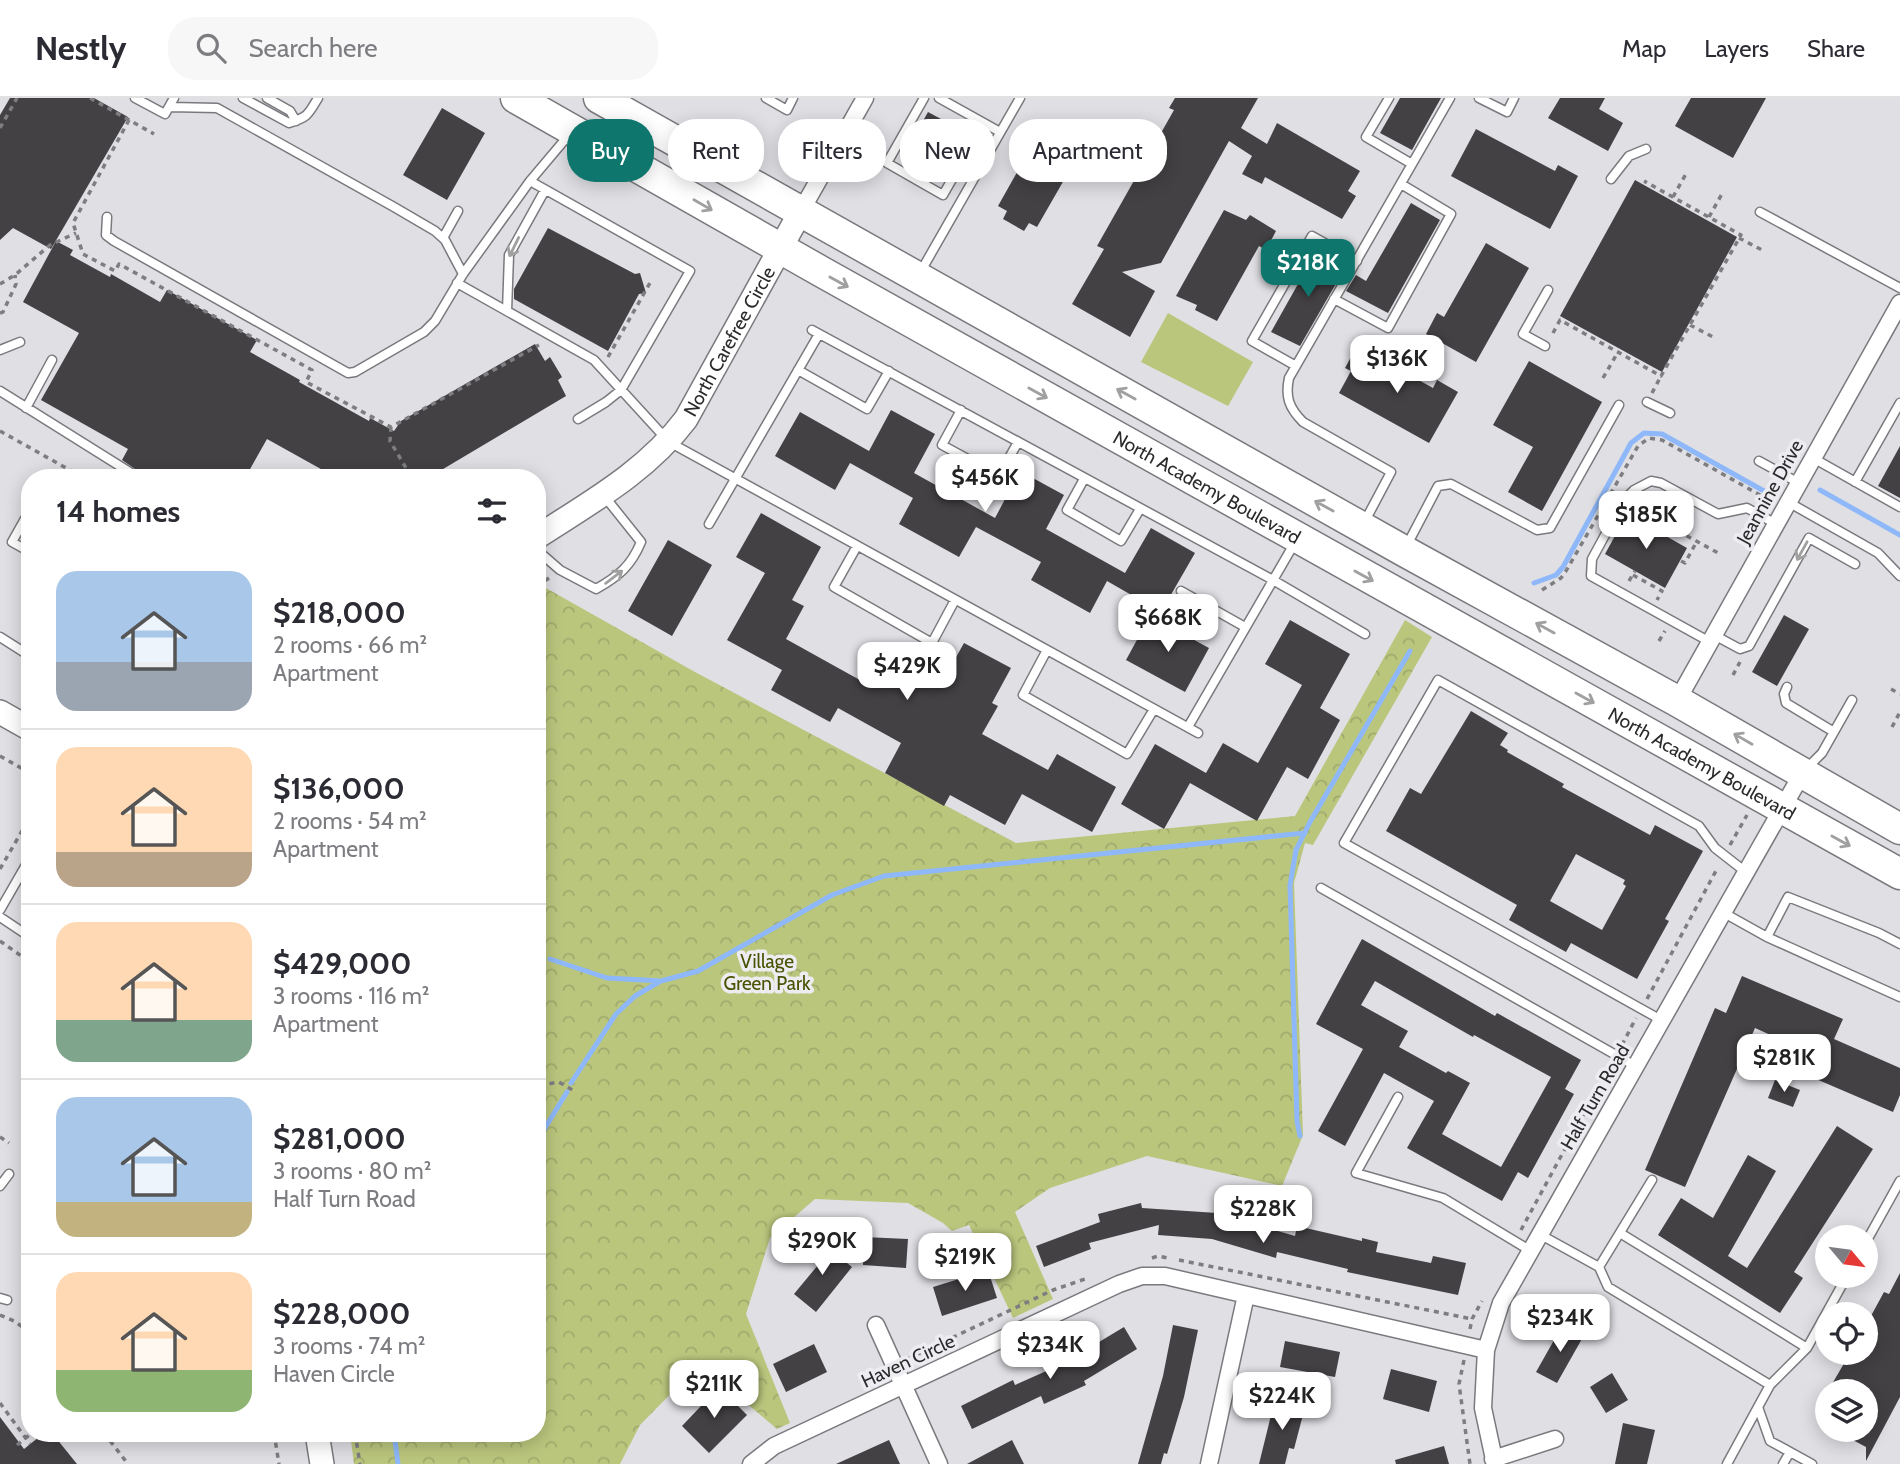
<!DOCTYPE html>
<meta charset="utf-8">
<style>
body{margin:0;font-family:Cabin,sans-serif;background:#f7f7f7;color:#2b2b33;height:100vh;display:flex;flex-direction:column;font-size:26px;white-space:nowrap}
*{box-sizing:border-box;margin:0}
p{font-size:23px;color:#7c7c81}
.icon{flex:none;width:38px;height:38px;fill:none;stroke:currentColor;stroke-width:2;stroke-linecap:round;stroke-linejoin:round}
.map{position:relative;flex:1;overflow:hidden}
.side{position:absolute;left:21px;top:371px;width:525px;height:973px;display:flex;flex-direction:column;background:#fff;border-radius:28px;box-shadow:0 4px 18px #0003}
.side>*{flex:none}
.hud{position:absolute;left:567px;top:21px;width:665px;height:63px;display:flex;gap:14px}
.needle{width:46px;rotate:119deg}
.fabs{position:absolute;left:1815px;top:1127px;display:grid;gap:14px}
.fabs a{display:grid;place-items:center;width:63px;height:63px;border-radius:50%;background:#fff;box-shadow:0 4px 18px #0003;font-size:35px}
.price{position:absolute;translate:-50% -60px;padding:0 16px;border-radius:14px;background:#fff;color:#222;font-size:23px;line-height:46px;filter:drop-shadow(0 2px 4px #0008)}
.price::after{content:'';position:absolute;left:50%;top:42px;width:21px;height:16px;margin-left:-10px;background:inherit;clip-path:polygon(0 0,100% 0,50% 100%)}
.price.active{background:#0f766e;color:#fff}
ul{padding:0;list-style:none}
li{display:flex;align-items:center;gap:21px;height:175px;padding:0 35px}
li+li{border-top:2px solid #e1e1e2}
li span{display:grid;place-items:center;flex:none;width:196px;height:140px;border-radius:21px;color:#555}
li>.icon{margin-inline-start:auto}
span .icon{width:84px;height:84px;fill:#fffc;stroke-width:1}
li b{font-size:30px}
h2{display:flex;justify-content:space-between;align-items:center;height:84px;padding:0 35px;font-size:30px}
.pill{padding:0 24px;border-radius:28px;background:#fff;box-shadow:0 4px 18px #0003;font-size:24px;line-height:63px}
.pill.active{background:#0f766e;color:#fff}
header{display:flex;align-items:center;gap:42px;box-sizing:border-box;height:98px;padding:0 35px;background:#fff;border-bottom:2px solid #e1e1e2}
header strong{font-size:33px}
nav{display:flex;gap:38px;margin-inline-start:auto;font-size:24px}
.search{width:490px;height:63px;background:#f7f7f7;display:flex;align-items:center;gap:18px;box-sizing:border-box;padding:0 24px;border-radius:28px;color:#7c7c81;font-size:26px}
.map>svg:first-child{display:block}
.grass{fill:#bbc67d}
.park{fill:url(#park-crowns)}
.lines{fill:none;stroke-linecap:round;stroke-linejoin:round}
.stream{stroke:#8eb8f9;stroke-width:5}
.building{fill:#444145;fill-rule:evenodd}
.lane-casing{stroke:#7a7a7e;stroke-width:11}
.street-casing{stroke:#7a7a7e;stroke-width:19}
.secondary-casing{stroke:#7a7a7e;stroke-width:26}
.highway-casing{stroke:#7a7a7e;stroke-width:33}
.path{stroke:#7e7e81;stroke-width:3.5;stroke-dasharray:5 5;stroke-linecap:butt}
.lane{stroke:#fff;stroke-width:8}
.street{stroke:#fff;stroke-width:16}
.secondary{stroke:#fff;stroke-width:23}
.highway{stroke:#fff;stroke-width:30}
.oneway{stroke:#a0a0a0}
.labels{text-anchor:middle;dominant-baseline:central;stroke-width:7;stroke-linejoin:round;paint-order:stroke}
.street-label{font-size:19px;fill:#2b2b2c;stroke:#ececf1}
.park-label{font-size:19px;fill:#4a5100;stroke:#ececf1}
</style>
<header>
<strong>Nestly</strong>
<div class="search"><svg class="icon" aria-label="search" viewBox="0 0 24 24"><circle cx="10" cy="10" r="6"/><path d="M15 15l6 6"/></svg>Search here</div>
<nav><a>Map</a><a>Layers</a><a>Share</a></nav>
</header>
<div class="map">
<svg width="1900" height="1366" viewBox="0 0 1900 1366">
<defs>
<pattern id="park-crowns" width="20" height="18" patternUnits="userSpaceOnUse" patternTransform="scale(1.75)"><rect width="20" height="18" fill="#bbc67d"/><path d="M2 6a3 3 0 1 1 6 0M12 15a3 3 0 1 1 6 0" fill="none" stroke="#a1aa6c"/></pattern>
</defs>
<rect width="100%" height="100%" fill="#dfdfe4"/>
<path class="grass" d="M1168 215 1253 264 1228 308 1141 264Z"/>
<path class="park" d="M537 485 695 574 1016 745 1295 718 1405 522 1432 539 1313 747 1305 745 1294 785 1303 1037 1282 1088 1147 1058 1050 1090 1015 1114 1053 1201 1013 1220 969 1127 952 1133 943 1125 908 1105 815 1101 770 1140 746 1216 790 1325 777 1331 700 1266 640 1327 620 1366H354L350 1335H537Z"/>
<g class="lines">
<path class="stream" d="M1820 392 1900 437
M1534 485 1556 477 1563 469 1631 345 1644 335 1662 336 1764 393
M550 861 607 880 661 883 698 873 832 797 884 778 1305 735
M571 985 616 916 635 898 659 884
M1300 1038 1297 1023 1290 787 1296 752 1310 724 1410 553
M537 1043 567 994
M394 1335 398 1366"/>
</g>
<path class="building" d="M10 0H94L128 19 51 151 13 130 0 142V17Z
M1175 0H1258L1241 30 1267 46 1277 25 1360 73 1348 93 1356 98 1342 121 1265 79 1262 86 1242 76 1252 58 1229 43 1161 165 1122 174 1155 193 1130 239 1072 206 1104 151 1097 148 1174 12 1169 10Z
M1400 0H1441L1412 52 1380 35Z
M1560 0H1605L1599 11 1623 25 1608 53 1548 20Z
M1691 0H1766L1733 60 1675 28Z
M442 10 485 35 447 102 403 77Z
M928 14 967 35 952 61 914 39Z
M1476 31 1555 73 1558 67 1578 78 1550 131 1451 78Z
M1025 60 1064 82 1037 129 1029 125 1024 133 1003 121 1007 113 998 108Z
M1635 82 1737 139 1662 274 1560 218Z
M1411 105 1440 122 1388 215 1346 193 1356 177 1366 183Z
M1224 112 1246 122 1250 117 1276 133 1266 152 1259 148 1217 223 1195 212 1197 207 1176 198Z
M548 130 635 176 640 175 646 195 639 196 608 253 514 201V191Z
M56 143 73 152 70 157 110 179 111 176 160 204 167 192 257 242 250 254 300 282 299 284 369 323 370 320 394 333 401 323 535 246 545 263 550 259 562 279 558 282 566 298 428 380H337L267 341 245 380H148L122 362 128 351 41 302 79 235 23 204Z
M1486 145 1529 170 1476 264 1426 236 1437 215 1444 219Z
M1316 154 1345 170 1300 248 1271 234Z
M1357 248 1433 290 1437 282 1458 294 1429 345 1339 295 1351 273 1345 270Z
M1529 263 1602 304 1542 413 1508 394 1533 349 1493 327Z
M891 312 935 336 914 375 995 420 1020 373 1064 397 1046 431 1125 475 1151 430 1195 455 1161 514 1107 483 1090 515 1031 482 1041 464 976 429 959 459 899 426 913 400 850 365 835 392 775 358 800 314 869 353Z
M1900 348V400L1878 388Z
M761 415 821 449 792 502 804 508 786 541 867 586 883 557 940 588 964 545 1011 570 992 605 998 608 982 636 1048 672 1057 656 1116 689 1092 734 1022 696 1005 727 950 697 944 708 885 675 901 645 838 610 830 624 771 592 782 572 727 542 765 475 736 459Z
M1627 416 1687 450 1665 490 1605 456Z
M668 442 712 467 672 538 628 513Z
M1784 517 1809 531 1777 588 1752 574Z
M1150 518 1209 550 1185 594 1126 562Z
M1290 522 1350 556 1320 610 1340 622 1308 681 1287 669 1257 723 1190 685 1164 731 1121 706 1155 646 1206 675 1223 645 1258 665 1302 587 1265 566Z
M1471 613 1508 635 1500 647 1508 652 1507 654 1564 686 1562 689 1650 737 1655 727 1703 753 1665 821 1669 823 1637 881 1571 845 1566 854 1509 822 1517 807 1386 733 1410 690 1421 696ZM1576 756 1625 782 1623 786 1626 788 1602 832 1550 803Z
M1362 841 1495 918 1497 915 1581 962 1565 991 1574 996 1528 1080 1518 1074 1502 1103 1407 1050 1434 1003 1384 975 1345 1048 1318 1033 1363 951 1316 926ZM1375 883 1473 939 1474 937 1551 979 1501 1069 1442 1036 1470 985 1448 973 1446 975 1399 949 1408 933 1361 907Z
M1742 878 1843 921 1834 941 1900 970V997L1893 1014 1802 975 1811 955 1755 930 1685 1089 1645 1072 1715 910 1726 915Z
M1775 982 1800 992 1793 1009 1768 1000Z
M1837 1028 1873 1051 1794 1174 1803 1180 1780 1215 1658 1137 1681 1100 1713 1120 1748 1057 1776 1073 1728 1158 1747 1170Z
M1141 1105 1142 1110 1217 1115 1295 1138 1297 1128 1362 1143V1140L1378 1144 1376 1154 1431 1165 1433 1158 1466 1165 1458 1197 1347 1174 1348 1171 1277 1154 1276 1160 1212 1141 1158 1137 1159 1127 1089 1145 1091 1151 1044 1169 1036 1148 1100 1124 1098 1116Z
M864 1139 908 1141 906 1170 863 1167Z
M819 1143 852 1169 816 1214 794 1196 818 1167 807 1158Z
M988 1172 997 1200 942 1218 933 1189Z
M1900 1175V1299L1866 1363V1349L1834 1332H1866V1293H1828L1850 1255H1866V1227L1884 1194 1889 1196Z
M1173 1227 1198 1232 1184 1299 1167 1356 1164 1355 1161 1366H1138L1163 1278Z
M1562 1228 1583 1239 1557 1285 1536 1274Z
M1124 1229 1137 1251 1084 1283 1086 1287 1044 1306 1041 1298 972 1331 961 1308 1013 1282 1015 1287 1080 1258 1079 1256Z
M1285 1243 1340 1254 1335 1279 1280 1269Z
M814 1246 827 1274 786 1294 773 1266Z
M1391 1271 1437 1283 1429 1314 1383 1301Z
M1612 1275 1628 1302 1606 1315 1590 1289Z
M719 1289 747 1317 709 1355 682 1328Z
M1275 1301 1305 1309 1294 1351 1289 1350 1285 1366H1259Z
M0 1319 24 1351 44 1335H52L77 1366H0Z
M1623 1325 1655 1332 1647 1366H1615Z
M889 1342 900 1366H836Z
M1012 1342 1024 1366H967Z
M1444 1348 1449 1366H1396L1395 1362Z"/>
<g class="lines">
<g class="lane-casing">
<path id="lane" d="M135 0 165 16 174 0
M243 0 289 25C308 19 308 17 318 0
M267 0 290 13 296 23
M766 0 787 12 793 0
M924 0 887 65 943 97 984 25
M939 0 1000 34
M1389 0 1366 39 1412 66
M1479 0 1507 14 1514 0
M170 9 217 10 394 109 435 133 445 142 463 176
M1611 81 1629 58 1646 51
M530 83 690 173 621 292 606 304 578 321
M1760 114 1900 190
M107 119 106 137 114 143 348 275 355 274 424 234 435 223 463 176 530 83 568 38
M443 140 458 113
M921 173 1020 0
M457 185 594 262 669 344 1198 635
M1334 201 1388 230 1451 116 1401 86
M507 213 509 157 545 92
M812 232 1273 482 1365 536
M1545 248 1523 236 1548 192
M0 252 20 244
M1296 268 1252 243 1312 138 1357 163
M798 272 867 311 889 273
M0 293 139 380
M1647 304 1670 315
M26 310 52 262
M961 312 942 347 999 378 1018 344
M1813 360 1900 409
M1759 363 1799 385
M1084 381 1067 412 1121 443 1140 411
M1855 384 1900 305
M1788 404 1878 455 1900 478
M30 412 12 444 30 454
M1365 423 1391 374 1303 324C1289 310 1285 299 1289 280L1450 0
M709 426 819 236
M1407 447 1438 388 1451 386 1537 432 1550 430 1619 307
M857 448 834 489 932 545 955 502
M537 452 560 472 596 491C619 478 631 468 641 444L605 399
M1181 493 1245 529
M1714 537 1740 551 1749 548 1809 440 1855 466
M0 539 30 558
M1710 544 1591 478 1592 461 1624 402 1634 392 1651 383 1661 385 1718 416 1747 410 1776 426
M1047 552 1023 597 1127 656 1154 611
M1787 589 1784 596 1786 605 1834 634
M1188 629 1294 446
M1807 670 1822 655 1852 602
M1321 790 1637 969
M0 812 30 760
M1724 815 1767 839 1788 799 1879 835 1900 846
M0 819 30 839
M1767 839 1900 899
M1663 923 1344 745 1438 582 1699 728 1715 750 1747 775
M1398 999 1356 1075 1443 1100 1531 1153
M1652 1082 1599 1169 1608 1189 1770 1287 1807 1250 1847 1178
M0 1088 9 1076
M1620 1135 1807 1250
M1541 1137 1599 1169
M1866 1144 1900 1083
M0 1200 7 1202
M1758 1309 1770 1287
M1727 1366 1758 1309 1770 1343 1812 1366
M1783 1366 1790 1354"/>
</g>
<g class="street-casing">
<path id="street" d="M801 113 865 0
M1677 603 1900 205
M876 1227 939 1366
M1493 1361 1555 1341
M751 1366 774 1348 1119 1186 1142 1178H1165L1486 1252
M1209 1366 1246 1197
M1495 1366 1483 1310 1486 1252 1501 1205 1803 674"/>
</g>
<g class="secondary-casing">
<g id="secondary">
<path id="s1" d="M537 439C591 404 647 373 686 321L801 113"/>
<path d="M0 614 30 631"/>
<path d="M317 1335 322 1366"/>
</g>
</g>
<g class="highway-casing">
<g id="highway">
<path id="s2" d="M516 0 822 174 1900 776"/>
<path d="M599 0 1404 453 1677 603 1900 731"/>
</g>
</g>
<path class="path" d="M90 0 154 36
M129 22 73 125 83 156 115 173 119 166 312 272 306 284 391 329 539 247
M0 30 17 0
M1673 99 1687 74
M1709 119 1723 94
M1739 140 1762 152
M0 186 15 177 50 147 76 135
M0 215 3 214 16 186 15 177
M1690 227 1713 239
M1553 235 1560 222 1661 278 1741 137 1644 83
M608 259 651 183
M1603 280 1618 254
M1652 295 1661 278
M391 329 390 343 412 380
M0 333 84 380
M1634 409 1720 456
M1644 414 1653 398
M1636 421 1641 413
M1681 463 1685 465 1697 443
M1633 477 1662 493 1657 502
M1629 483 1635 473
M537 488 549 480
M1542 492 1561 480 1566 473 1638 348 1649 340 1662 342 1760 397
M1659 543 1665 533
M1733 577 1740 564
M1891 591 1900 596
M1892 629 1900 614
M0 658 30 675
M1730 747 1747 717
M0 771 30 719
M0 843 30 864
M1647 901 1718 769
M537 937 543 976 537 985
M1622 947 1636 920
M540 983 548 986 559 984 576 994
M0 1039 9 1045
M1521 1132 1611 966
M1152 1160 1158 1158 1168 1160
M1179 1162 1472 1221
M0 1217 14 1223 30 1234
M1470 1231 1472 1221 1482 1203
M907 1261 1053 1192 1088 1180
M1464 1262 1459 1286 1470 1366
M864 1285 881 1275
M0 1305 30 1346
M104 1335 128 1366
M274 1335 279 1366
M355 1335 360 1366
M17 1347 32 1335"/>
<use href="#lane" class="lane"/>
<use href="#street" class="street"/>
<use href="#secondary" class="secondary"/>
<use href="#highway" class="highway"/>
</g>
<defs><path id="oneway-shaft" d="M-6 0H5M1.5-3L5.5 0L1.5 3" fill="none" stroke-width="1.6" stroke-linecap="round" stroke-linejoin="round" transform="scale(1.75)"/></defs>
<g class="oneway">
<use href="#oneway-shaft" transform="translate(703 107) rotate(30)"/>
<use href="#oneway-shaft" transform="translate(514 149) rotate(116)"/>
<use href="#oneway-shaft" transform="translate(839 184) rotate(29)"/>
<use href="#oneway-shaft" transform="translate(1038 295) rotate(29)"/>
<use href="#oneway-shaft" transform="translate(1126 296) rotate(-151)"/>
<use href="#oneway-shaft" transform="translate(1324 408) rotate(-151)"/>
<use href="#oneway-shaft" transform="translate(1802 453) rotate(119)"/>
<use href="#oneway-shaft" transform="translate(1364 478) rotate(29)"/>
<use href="#oneway-shaft" transform="translate(614 479) rotate(-37)"/>
<use href="#oneway-shaft" transform="translate(1545 530) rotate(-151)"/>
<use href="#oneway-shaft" transform="translate(1585 600) rotate(29)"/>
<use href="#oneway-shaft" transform="translate(1743 641) rotate(-150)"/>
<use href="#oneway-shaft" transform="translate(1841 743) rotate(29)"/>
</g>
<g class="labels">
<g class="street-label">
<text stroke="none"><textPath href="#s1" startOffset="280">North Carefree Circle</textPath></text>
<text stroke="none"><textPath href="#s2" startOffset="793">North Academy Boulevard</textPath></text>
<text transform="translate(1770 394) rotate(-61)">Jeannine Drive</text>
<text stroke="none"><textPath href="#s2" startOffset="1360">North Academy Boulevard</textPath></text>
<text transform="translate(1595 999) rotate(-60)">Half Turn Road</text>
<text transform="translate(908 1263) rotate(-25)">Haven Circle</text>
</g>
<g class="park-label">
<text x="767" y="863">Village<tspan x="767" dy="22">Green Park</tspan></text>
</g>
</g>
</svg>
<div class="fabs">
<a><svg class="needle" viewBox="-14 -14 28 28"><path d="M0-13l5 13h-10z" fill="#e53935"/><path d="M0 13l5-13h-10z" fill="#7c7c81"/></svg></a>
<a><svg class="icon" aria-label="locate" viewBox="0 0 24 24"><circle cx="12" cy="12" r="6"/><path d="M12 2v4M12 18v4M2 12h4M18 12h4"/></svg></a>
<a><svg class="icon" aria-label="layers" viewBox="0 0 24 24"><path d="M12 4l9 5-9 5-9-5zM3 14l9 5 9-5"/></svg></a>
</div>
<b class="price active" style="left:1308px;top:201px">$218K</b>
<b class="price" style="left:1397px;top:297px">$136K</b>
<b class="price" style="left:985px;top:416px">$456K</b>
<b class="price" style="left:1646px;top:453px">$185K</b>
<b class="price" style="left:1168px;top:556px">$668K</b>
<b class="price" style="left:907px;top:604px">$429K</b>
<b class="price" style="left:1784px;top:996px">$281K</b>
<b class="price" style="left:1263px;top:1147px">$228K</b>
<b class="price" style="left:822px;top:1179px">$290K</b>
<b class="price" style="left:965px;top:1195px">$219K</b>
<b class="price" style="left:1560px;top:1256px">$234K</b>
<b class="price" style="left:1050px;top:1283px">$234K</b>
<b class="price" style="left:714px;top:1322px">$211K</b>
<b class="price" style="left:1282px;top:1334px">$224K</b>
<div class="hud">
<a class="pill active">Buy</a>
<a class="pill">Rent</a>
<a class="pill">Filters</a>
<a class="pill">New</a>
<a class="pill">Apartment</a>
</div>
<section class="side">
<h2>14 homes<svg class="icon" aria-label="filters" viewBox="0 0 24 24"><path d="M4 7h16M4 17h16"/><circle cx="9" cy="7" r="2"/><circle cx="15" cy="17" r="2"/></svg></h2>
<ul>
<li><span style="background:linear-gradient(#a9c7e8 65%,#9aa5b1 0)"><svg class="icon" aria-label="home" viewBox="0 0 24 24"><path d="M3 11l9-7 9 7M6 9v11h12V9"/></svg></span><div><b>$218,000</b><p>2 rooms · 66 m²</p><p>Apartment</p></div></li>
<li><span style="background:linear-gradient(#ffd9b3 75%,#b9a48a 0)"><svg class="icon" aria-label="home" viewBox="0 0 24 24"><path d="M3 11l9-7 9 7M6 9v11h12V9"/></svg></span><div><b>$136,000</b><p>2 rooms · 54 m²</p><p>Apartment</p></div></li>
<li><span style="background:linear-gradient(#ffd9b3 70%,#7fa58c 0)"><svg class="icon" aria-label="home" viewBox="0 0 24 24"><path d="M3 11l9-7 9 7M6 9v11h12V9"/></svg></span><div><b>$429,000</b><p>3 rooms · 116 m²</p><p>Apartment</p></div></li>
<li><span style="background:linear-gradient(#a9c7e8 75%,#c2b280 0)"><svg class="icon" aria-label="home" viewBox="0 0 24 24"><path d="M3 11l9-7 9 7M6 9v11h12V9"/></svg></span><div><b>$281,000</b><p>3 rooms · 80 m²</p><p>Half Turn Road</p></div></li>
<li><span style="background:linear-gradient(#ffd9b3 70%,#8fb573 0)"><svg class="icon" aria-label="home" viewBox="0 0 24 24"><path d="M3 11l9-7 9 7M6 9v11h12V9"/></svg></span><div><b>$228,000</b><p>3 rooms · 74 m²</p><p>Haven Circle</p></div></li>
</ul>
</section>
</div>
